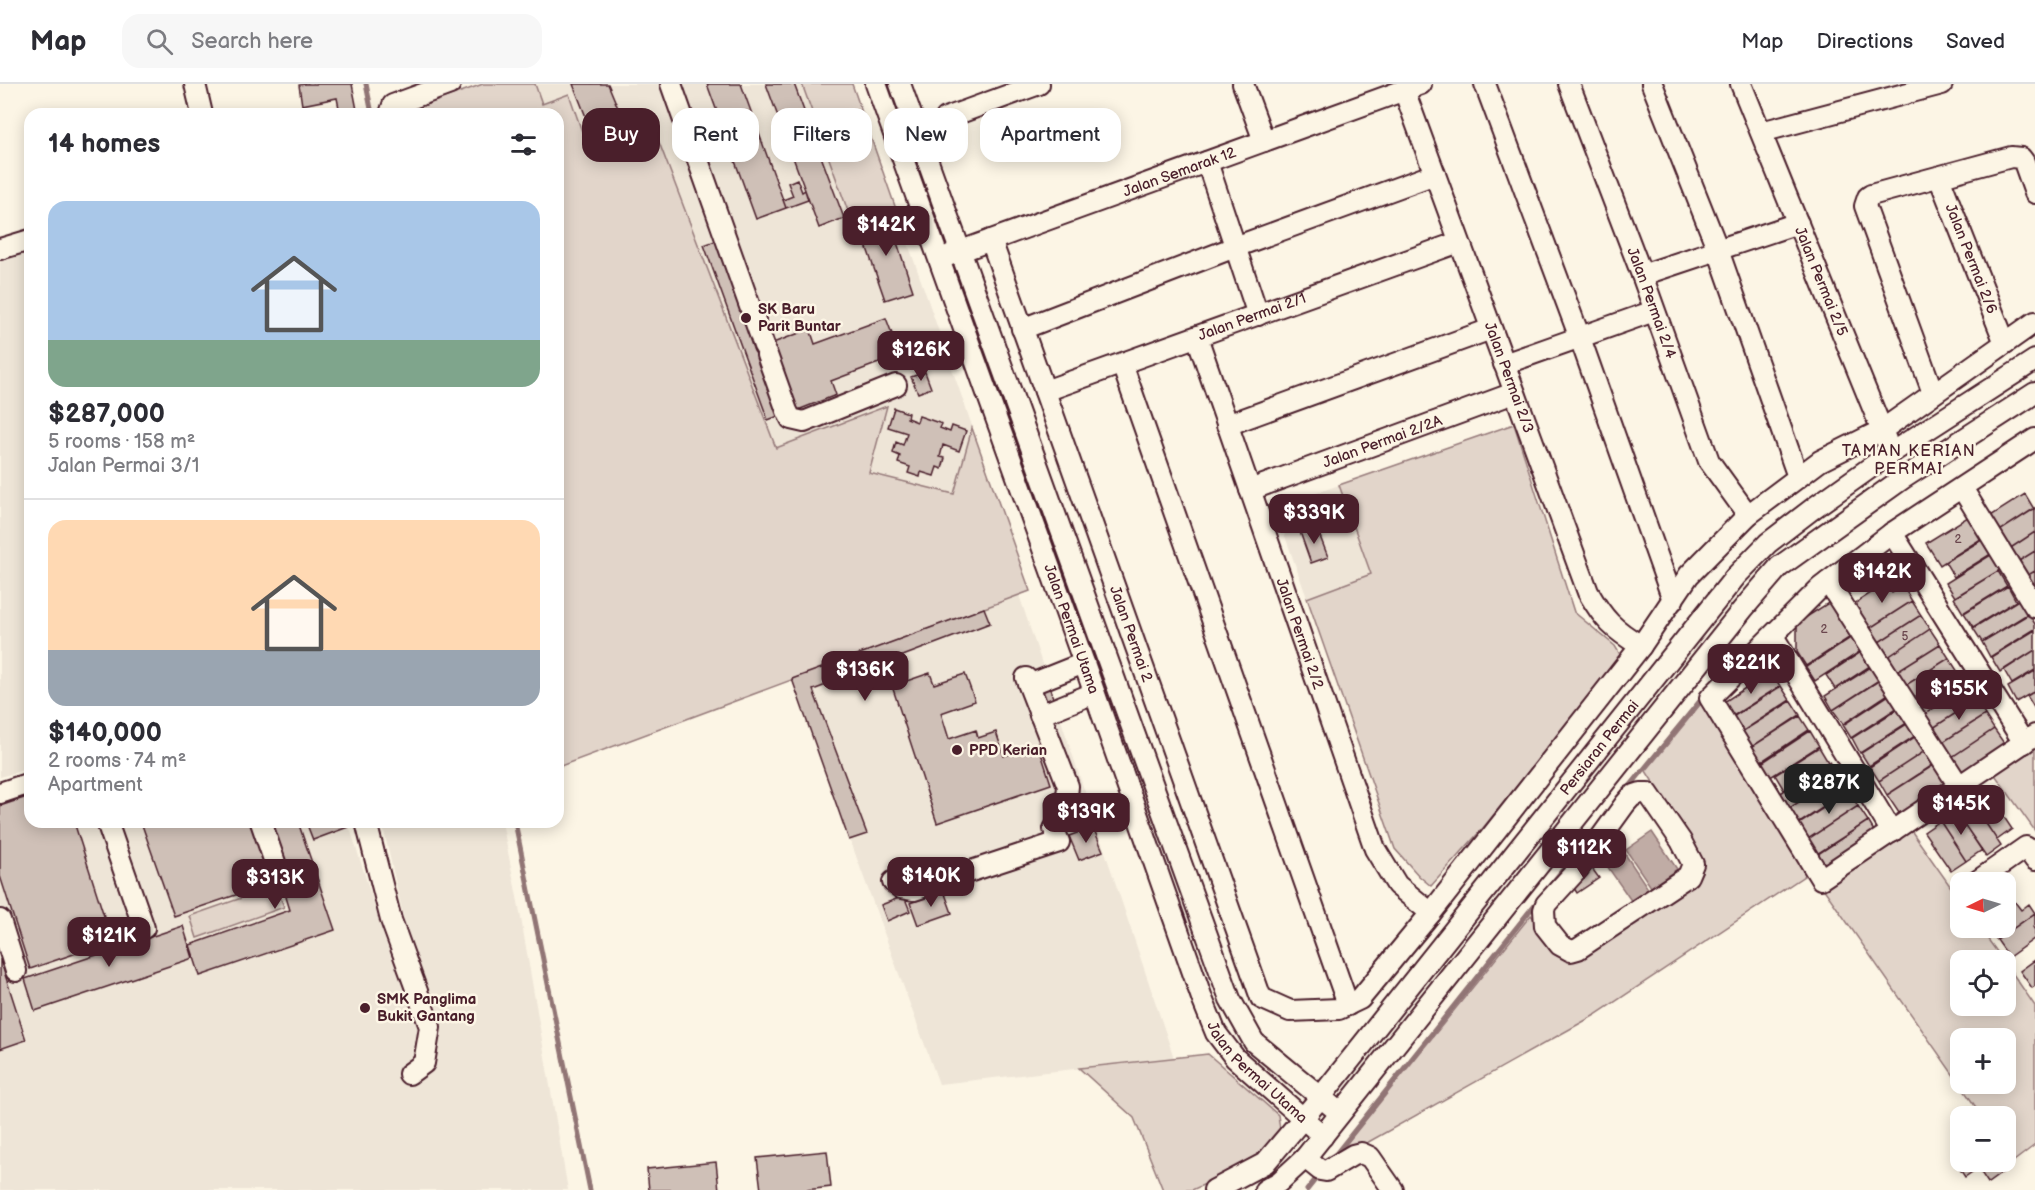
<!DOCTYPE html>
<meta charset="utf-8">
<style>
body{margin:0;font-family:"Balsamiq Sans",sans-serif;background:#f7f7f7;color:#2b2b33;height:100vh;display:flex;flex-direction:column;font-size:22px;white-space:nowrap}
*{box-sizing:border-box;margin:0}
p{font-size:20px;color:#7c7c81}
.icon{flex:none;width:33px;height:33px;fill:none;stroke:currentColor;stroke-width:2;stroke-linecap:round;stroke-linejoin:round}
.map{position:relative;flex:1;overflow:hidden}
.side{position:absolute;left:24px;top:24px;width:540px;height:720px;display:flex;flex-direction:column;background:#fff;border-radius:18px;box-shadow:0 3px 15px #0003}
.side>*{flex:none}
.banner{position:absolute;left:582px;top:24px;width:570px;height:54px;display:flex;gap:12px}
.needle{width:39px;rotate:265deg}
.buttons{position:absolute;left:1950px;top:788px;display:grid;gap:12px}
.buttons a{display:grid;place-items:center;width:66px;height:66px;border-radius:12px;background:#fff;box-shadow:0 3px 15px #0003;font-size:30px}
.price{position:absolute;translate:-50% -51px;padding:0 14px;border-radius:12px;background:#4a1f2b;color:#fff;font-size:20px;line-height:39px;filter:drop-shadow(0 2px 3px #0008)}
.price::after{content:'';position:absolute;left:50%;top:36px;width:18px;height:14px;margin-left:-9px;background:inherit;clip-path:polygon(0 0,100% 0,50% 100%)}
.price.current{background:#222;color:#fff}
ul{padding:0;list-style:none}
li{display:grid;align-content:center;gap:12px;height:318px;padding:0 24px}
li+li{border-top:2px solid #e1e1e2}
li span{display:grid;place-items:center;height:186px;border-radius:18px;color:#555}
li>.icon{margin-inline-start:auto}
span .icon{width:108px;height:108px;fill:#fffc;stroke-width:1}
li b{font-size:26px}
h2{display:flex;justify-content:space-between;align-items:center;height:72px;padding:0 24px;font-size:26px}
.tag{padding:0 21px;border-radius:18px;background:#fff;box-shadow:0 3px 15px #0003;font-size:21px;line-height:54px}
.tag.current{background:#4a1f2b;color:#fff}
header{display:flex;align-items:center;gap:36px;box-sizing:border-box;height:84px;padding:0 30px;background:#fff;border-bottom:2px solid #e1e1e2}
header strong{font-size:28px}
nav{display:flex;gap:33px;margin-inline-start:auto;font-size:21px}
.search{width:420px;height:54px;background:#f7f7f7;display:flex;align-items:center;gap:15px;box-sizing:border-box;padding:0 21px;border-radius:18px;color:#7c7c81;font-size:22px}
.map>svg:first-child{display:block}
.built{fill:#eee5d7}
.green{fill:#e2d5ca;stroke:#967a7a;stroke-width:1.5;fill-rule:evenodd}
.water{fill:#c0aca5;stroke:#917474;stroke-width:1.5}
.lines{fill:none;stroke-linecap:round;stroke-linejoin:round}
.stream{stroke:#917474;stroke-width:5}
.building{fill:#cfc0b7;stroke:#4a1f2b;stroke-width:1.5}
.minor-casing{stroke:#4a1f2b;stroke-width:24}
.minor{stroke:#fcf5e5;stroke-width:20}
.poi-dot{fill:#4a1f2b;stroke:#fcf5e5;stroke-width:2}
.labels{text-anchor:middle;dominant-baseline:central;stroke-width:5;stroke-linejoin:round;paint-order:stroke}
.number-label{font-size:12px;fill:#6b474e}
.street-label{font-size:15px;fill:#4a1f2b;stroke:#fcf5e5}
.poi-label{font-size:15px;font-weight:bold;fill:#4a1f2b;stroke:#fcf5e5;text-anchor:start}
.neighbourhood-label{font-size:16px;letter-spacing:1.5px;fill:#4a1f2b;stroke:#fcf5e5}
</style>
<header>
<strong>Map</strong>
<div class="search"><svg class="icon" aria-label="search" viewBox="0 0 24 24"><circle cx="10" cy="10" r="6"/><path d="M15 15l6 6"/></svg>Search here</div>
<nav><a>Map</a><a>Directions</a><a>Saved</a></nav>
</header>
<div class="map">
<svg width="2035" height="1106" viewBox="0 0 2035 1106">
<rect width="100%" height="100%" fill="#fcf5e5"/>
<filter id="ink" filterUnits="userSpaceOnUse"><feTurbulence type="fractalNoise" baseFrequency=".0167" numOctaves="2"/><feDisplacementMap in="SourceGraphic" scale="12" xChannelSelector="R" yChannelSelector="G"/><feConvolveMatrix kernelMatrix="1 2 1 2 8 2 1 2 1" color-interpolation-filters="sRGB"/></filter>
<g filter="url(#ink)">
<path class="built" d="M483 0H852L1030 507 1019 511 1174 974 939 1000 792 596 558 683V30Z
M30 165V684L0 693V175Z
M1339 401 1371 490 1307 514 1275 424Z
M30 709V738H348L388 864 409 858 382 738H502L519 823 568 1106H0V718Z"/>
<path class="green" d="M483 0H535L542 20 569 10 588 65 652 40 776 364 887 322 869 389 954 410 972 344 1030 507 558 683V30H399Z
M802 0H852L896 125 853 141Z
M1514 340 1574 528 1615 562 1621 572 1483 744 1431 802 1419 792 1395 765 1307 514 1371 490 1339 401Z
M1704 616 1807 790 1595 931 1331 1079 1531 831 1559 870 1580 873 1699 794 1702 788 1703 777 1646 687Z
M2035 662V747L1993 688Z
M1910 745 1960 816V843H1979L2003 876H1960V921H2006V880L2035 922V1061L2014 1077 2006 1065V1032H1982L1821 801ZM1960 954H2006V999H1960Z
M276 802 284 823 197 854 190 832Z
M1208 970 1278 1031 1281 1053 1260 1075 1192 1106H1163L1134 1034 1079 984Z"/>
<path class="water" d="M1652 748 1677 785 1651 803 1626 766Z
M1623 767 1649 806 1632 818 1605 779Z"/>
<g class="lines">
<path class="stream" d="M366 0 372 30
M1626 707 1704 612
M515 738 590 1106
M1581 764 1592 749
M1548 804 1573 773
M1331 1076 1540 814
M1307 1106 1319 1091"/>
</g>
<path class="building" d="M305 0H352L357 26 340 29 337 14 302 21 299 1Z
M573 0H608L623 36 592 48Z
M707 0H741L786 124 756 135Z
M766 0H794L844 134 819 144Z
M357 26V30H333L340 29Z
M797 95 802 108 805 106 808 116 786 124 783 116 793 112 788 99Z
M888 131 913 207 885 216 859 141Z
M718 156 781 331 768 336 704 161Z
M886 234 900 271 831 297 836 311 798 326 773 259 810 245 815 260Z
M925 288 931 304 918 309 911 293Z
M894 324 908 329 907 334 917 338 919 332 942 340 940 344 950 348 952 342 966 347 959 367 943 361 940 373 945 374 942 385 937 383 934 392 921 388 920 393 908 389 910 383 898 379 900 372 893 369 896 358 903 361 907 349 888 343Z
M2025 410 2034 425 1995 450 1986 435Z
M2035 424V448L2006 467 1995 450Z
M1971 431 1984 453 1940 481 1926 459Z
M1316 442 1328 473 1311 479 1300 448Z
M2035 448V467L2014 480 2006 467Z
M1985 454 1994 468 1954 493 1945 478Z
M2035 467V487L2023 494 2014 480Z
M1994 469 2003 484 1955 513 1946 499Z
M1998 487 2007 502 1963 529 1954 514Z
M2035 487V506L2023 494Z
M1886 499 1892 509 1903 502 1912 517 1870 544 1854 520Z
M2008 502 2016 517 1973 543 1964 529Z
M2020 515 2029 529 1982 558 1973 544Z
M1833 516 1855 550 1806 582 1797 568V539Z
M1912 517 1921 531 1879 558 1870 544Z
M984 524 990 539 813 606 867 750 849 756 792 595Z
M2029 530 2035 540V545L1990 573 1982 558Z
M1921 531 1930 545 1888 573 1879 558Z
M1930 545 1940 560 1897 587 1888 573Z
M2035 546V566L2000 588 1991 573Z
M1855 551 1864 565 1815 597 1806 583Z
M1940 560 1949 574 1906 601 1897 587Z
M1864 566 1873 580 1835 605 1826 591Z
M2035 566V586L2012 600 2004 586Z
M1949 574 1958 588 1915 616 1906 601Z
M1874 581 1882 594 1833 626 1825 612Z
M1771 587 1780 602 1730 634 1721 620Z
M2035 587V607L2016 618 2008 603Z
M1958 588 1967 602 1925 630 1915 616Z
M930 589 934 600 965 590 975 617 941 629 949 655 976 646 978 654 996 648 1004 672 1038 660 1051 700 937 739 892 602Z
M1883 594 1891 608 1843 640 1833 626Z
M1048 600 1055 619 1040 624 1034 605Z
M1781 602 1790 616 1740 649 1731 634Z
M1967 602 1976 616 1933 644 1925 630Z
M2035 607V625L2027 612Z
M1892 609 1900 622 1851 654 1843 641Z
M1976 616 1985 631 1943 658 1933 644Z
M1791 617 1800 631 1750 664 1740 649Z
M1901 623 1910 637 1860 669 1852 654Z
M1985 631 1994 645 1952 673 1943 658Z
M1800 632 1809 646 1759 679 1750 664Z
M1910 638 1918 650 1869 682 1861 669Z
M1994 645 2006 662 1963 690 1952 673Z
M1810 647 1819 662 1769 694 1760 680Z
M1918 651 1928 665 1879 697 1870 683Z
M1819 663 1828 678 1784 706 1775 691Z
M1928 665 1936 679 1887 711 1879 697Z
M1829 678 1839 692 1788 725 1779 710Z
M1937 679 1950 700 1901 732 1887 711Z
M1839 692 1848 707 1798 740 1788 725Z
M1986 706 2012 745 1997 756 1970 716Z
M1849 707 1858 722 1808 755 1799 740Z
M1965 708 2001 762 1986 773 1950 719Z
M30 712V738H74L112 857 30 885 0 792V722Z
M1858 722 1868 737 1817 770 1808 755Z
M1955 727 1982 766 1966 777 1940 737Z
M1868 737 1877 752 1827 785 1818 770Z
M1940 737 1966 777 1951 787 1924 748Z
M141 738H254L274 798 174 832Z
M265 738H298L335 846 200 892 190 861 290 826 286 813 290 810Z
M306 738H346L348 743 313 756Z
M1093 743 1103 767 1079 776 1069 752Z
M1591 783 1599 794 1577 809 1570 798Z
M944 807 952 829 918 841 910 819Z
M904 812 910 827 887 837 881 821Z
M2015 818 2021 826 2029 820 2035 829 1997 856 1987 843H2006V824Z
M2035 829V841L2033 843 2035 846V854L2009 873 1997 856Z
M183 842 193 874 35 927 25 895Z
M0 875 26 956 0 965Z
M2035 876V902L2032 904 2020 887Z
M1978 946 1984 954H1966Z
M1960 958V974L1953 963Z
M1978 999H1997L1984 1008Z
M827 1067 831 1103 806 1106H761L757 1074Z
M1960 1074V1077H2005L1998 1082 2003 1088 1988 1099 1978 1084 1965 1093 1955 1078Z
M716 1078 719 1106H649L647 1085Z"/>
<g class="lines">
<g class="minor-casing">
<g id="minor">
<path d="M195 0 202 30"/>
<path d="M671 0 764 262"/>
<path id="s1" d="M876 0 1084 579 1203 917 1216 949 1235 974 1323 1052"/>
<path d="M900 0 1230 915 1254 958 1340 1029"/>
<path d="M1243 0 1264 57"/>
<path d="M1485 0 1580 254 1673 516"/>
<path id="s2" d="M1569 0 1642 191 1709 377 1748 431"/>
<path d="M1652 0 1718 166 1798 393"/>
<path id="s3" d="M1741 0 1886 356"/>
<path id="s4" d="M1404 6 1588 508C1604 536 1613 545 1641 562"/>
<path d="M390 30 393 21 450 0"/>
<path d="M946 34 1039 0"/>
<path d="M1761 48 1942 0"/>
<path d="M1207 78 1258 231"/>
<path id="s5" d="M1939 93 2005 259"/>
<path id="s6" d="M991 156 1261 914 1290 927 1339 925 1360 915 1431 829 1641 562 1689 491 1748 431 1820 377 1882 346 2035 238"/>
<path d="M0 165 30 156"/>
<path id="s7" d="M950 171 1421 0"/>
<path d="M1642 191 1798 139"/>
<path d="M1022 245 1235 163 1435 90"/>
<path id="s8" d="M1197 253 1375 765 1397 801 1431 829"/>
<path d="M767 271 787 327 791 335 804 338 896 301"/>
<path d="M1122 280 1348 921"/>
<path d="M1504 280 1654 227"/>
<path id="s9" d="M1045 307 1459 158"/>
<path d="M1933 309 1865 122 1868 113 1871 111 2011 73 2021 74 2024 78 2035 109"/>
<path d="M1227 341 1491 245"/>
<path d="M2035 355 1892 449 1820 504 1710 614 1821 795 2035 651"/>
<path d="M1962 404 2035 523"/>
<path id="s10" d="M1250 406 1514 309"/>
<path d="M1892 449 2024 659"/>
<path d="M1828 498 1959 702"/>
<path d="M1773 552 1892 748"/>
<path d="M1026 594 1068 702 1067 713 1057 720"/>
<path d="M1029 601 1084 579"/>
<path d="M1040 631 1094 609"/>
<path d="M0 709 30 699"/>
<path d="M1641 709H1648L1681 757 1693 780 1688 792 1578 865 1571 867 1560 861 1545 842 1544 826 1546 820 1578 785 1625 720 1632 712Z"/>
<path d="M107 738 144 844"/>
<path d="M261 738 281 796"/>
<path d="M366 738 391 836 430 943 424 979 409 990"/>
<path d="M893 798 901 804 914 806 1059 758 1054 745"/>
<path d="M1976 798 2026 763 2035 776"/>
<path d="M0 836 16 887"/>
<path d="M1305 1074 1320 1086 1326 1087 1353 1071 1361 1069 1370 1073 1393 1106"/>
<path id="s11" d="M1214 1106 1265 1079 1320 1014 1736 492 1768 459 1815 423 1891 369 2035 276"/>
<path d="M1265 1106 1279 1098 1305 1074 1743 525 1779 483 1902 395 2035 309"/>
</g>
</g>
<use href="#minor" class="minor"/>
</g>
</g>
<g class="poi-dot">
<circle cx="746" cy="234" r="6"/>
<circle cx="957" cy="666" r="6"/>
<circle cx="365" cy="924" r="6"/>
</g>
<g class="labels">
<g class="number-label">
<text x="1958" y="455">2</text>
<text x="1824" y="545">2</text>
<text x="1905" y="552">5</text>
</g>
<g class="street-label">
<text stroke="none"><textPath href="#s7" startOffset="244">Jalan Semarak 12</textPath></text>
<text stroke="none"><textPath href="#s5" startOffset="88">Jalan Permai 2/6</textPath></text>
<text stroke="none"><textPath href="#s3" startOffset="213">Jalan Permai 2/5</textPath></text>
<text stroke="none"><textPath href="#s2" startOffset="234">Jalan Permai 2/4</textPath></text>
<text stroke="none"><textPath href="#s9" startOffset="220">Jalan Permai 2/1</textPath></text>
<text stroke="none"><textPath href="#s4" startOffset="306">Jalan Permai 2/3</textPath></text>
<text stroke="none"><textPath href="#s10" startOffset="141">Jalan Permai 2/2A</textPath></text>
<text stroke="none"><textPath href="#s1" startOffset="579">Jalan Permai Utama</textPath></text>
<text stroke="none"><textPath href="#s6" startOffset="418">Jalan Permai 2</textPath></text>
<text stroke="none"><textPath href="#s8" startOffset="314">Jalan Permai 2/2</textPath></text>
<text stroke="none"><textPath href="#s11" startOffset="591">Persiaran Permai</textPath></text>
<text stroke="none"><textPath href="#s1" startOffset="1065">Jalan Permai Utama</textPath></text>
</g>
<g class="poi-label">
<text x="758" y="225">SK Baru<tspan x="758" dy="17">Parit Buntar</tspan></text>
<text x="969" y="666">PPD Kerian</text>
<text x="377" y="915">SMK Panglima<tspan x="377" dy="17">Bukit Gantang</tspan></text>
</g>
<g class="neighbourhood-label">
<text x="1909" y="367">TAMAN KERIAN<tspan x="1909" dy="18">PERMAI</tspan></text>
</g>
</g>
</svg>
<div class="buttons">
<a><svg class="needle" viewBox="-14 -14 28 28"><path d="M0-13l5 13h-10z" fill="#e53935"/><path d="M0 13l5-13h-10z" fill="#7c7c81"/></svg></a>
<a><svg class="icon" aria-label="locate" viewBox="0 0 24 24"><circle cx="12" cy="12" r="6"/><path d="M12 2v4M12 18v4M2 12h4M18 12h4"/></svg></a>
<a>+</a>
<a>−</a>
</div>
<b class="price" style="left:886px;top:173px">$142K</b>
<b class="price" style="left:921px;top:298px">$126K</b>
<b class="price" style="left:1314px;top:461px">$339K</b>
<b class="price" style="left:1882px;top:520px">$142K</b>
<b class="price" style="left:1751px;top:611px">$221K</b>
<b class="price" style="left:865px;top:618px">$136K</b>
<b class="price" style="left:1959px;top:637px">$155K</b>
<b class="price current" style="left:1829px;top:731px">$287K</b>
<b class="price" style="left:1961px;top:752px">$145K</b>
<b class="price" style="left:1086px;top:760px">$139K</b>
<b class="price" style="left:1584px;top:796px">$112K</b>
<b class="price" style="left:931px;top:824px">$140K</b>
<b class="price" style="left:275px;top:826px">$313K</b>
<b class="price" style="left:109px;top:884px">$121K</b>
<div class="banner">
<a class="tag current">Buy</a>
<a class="tag">Rent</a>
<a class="tag">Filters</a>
<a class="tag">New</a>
<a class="tag">Apartment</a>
</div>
<section class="side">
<h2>14 homes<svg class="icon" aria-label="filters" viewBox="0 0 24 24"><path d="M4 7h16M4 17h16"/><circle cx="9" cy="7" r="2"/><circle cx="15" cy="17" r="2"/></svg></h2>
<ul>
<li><span style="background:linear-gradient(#a9c7e8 75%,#7fa58c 0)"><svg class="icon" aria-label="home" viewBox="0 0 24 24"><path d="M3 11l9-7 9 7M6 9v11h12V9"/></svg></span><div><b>$287,000</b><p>5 rooms · 158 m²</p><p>Jalan Permai 3/1</p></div></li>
<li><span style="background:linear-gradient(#ffd9b3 70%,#9aa5b1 0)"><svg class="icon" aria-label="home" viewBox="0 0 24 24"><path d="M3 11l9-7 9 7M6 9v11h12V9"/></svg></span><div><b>$140,000</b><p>2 rooms · 74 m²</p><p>Apartment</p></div></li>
</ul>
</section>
</div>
